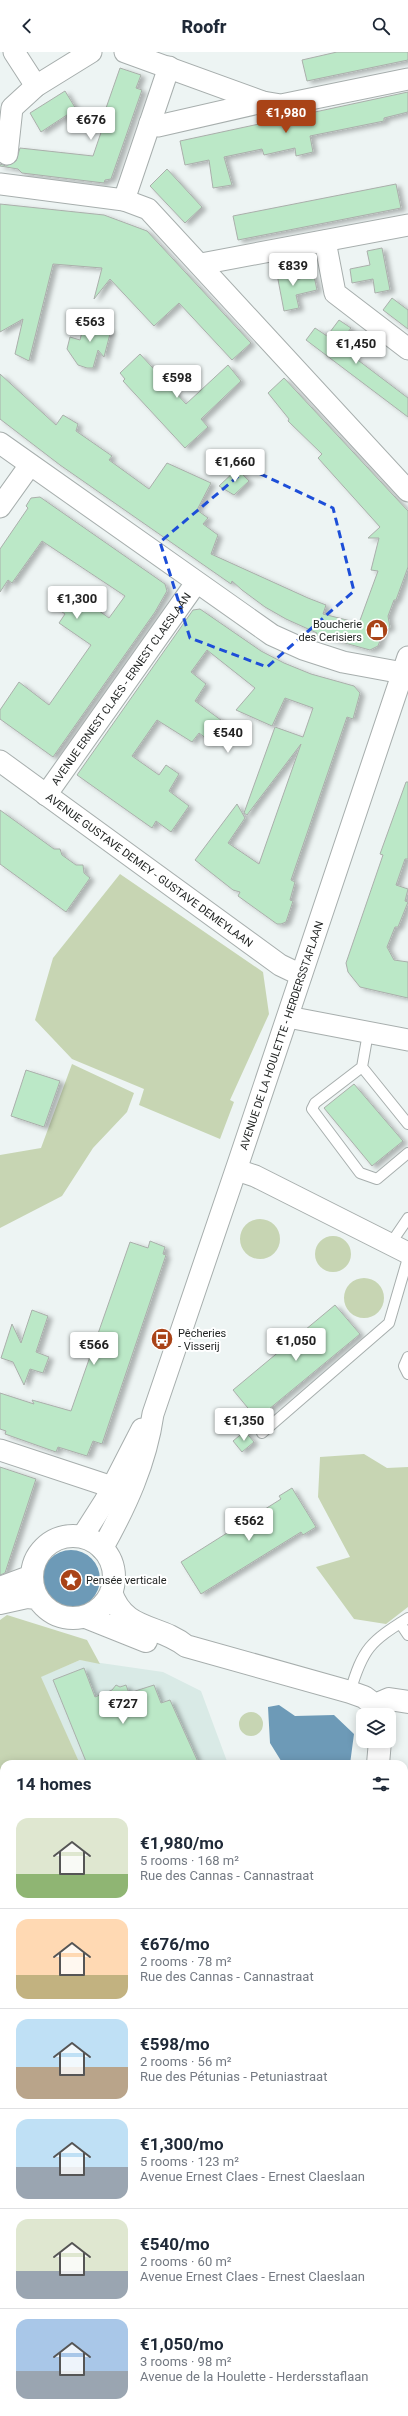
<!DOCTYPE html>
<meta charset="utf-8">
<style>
body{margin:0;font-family:Roboto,sans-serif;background:#f2f2f3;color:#1f2937;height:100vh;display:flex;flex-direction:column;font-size:15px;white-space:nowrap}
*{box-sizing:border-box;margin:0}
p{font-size:13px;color:#747a83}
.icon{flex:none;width:22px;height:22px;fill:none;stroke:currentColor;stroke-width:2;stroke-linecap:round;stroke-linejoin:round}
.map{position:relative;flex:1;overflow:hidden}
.panel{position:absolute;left:0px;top:1708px;width:408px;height:656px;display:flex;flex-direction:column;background:#fff;border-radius:12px 12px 0 0;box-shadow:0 2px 10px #0003}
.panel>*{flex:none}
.fabs{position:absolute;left:356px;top:1656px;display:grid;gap:8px}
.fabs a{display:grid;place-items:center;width:40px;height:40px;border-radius:8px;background:#fff;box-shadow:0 2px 10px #0003;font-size:20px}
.price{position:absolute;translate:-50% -34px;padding:0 9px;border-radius:4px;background:#fff;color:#222;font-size:13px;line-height:26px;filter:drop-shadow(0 1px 2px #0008)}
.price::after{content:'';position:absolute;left:50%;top:24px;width:12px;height:9px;margin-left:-6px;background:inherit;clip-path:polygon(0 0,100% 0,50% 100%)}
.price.selected{background:#a94317;color:#fff}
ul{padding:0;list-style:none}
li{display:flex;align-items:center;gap:12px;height:100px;padding:0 16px}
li+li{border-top:1px solid #e0e1e3}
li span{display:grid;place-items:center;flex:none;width:112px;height:80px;border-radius:12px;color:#555}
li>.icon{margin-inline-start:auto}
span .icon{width:48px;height:48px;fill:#fffc;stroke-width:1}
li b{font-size:17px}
h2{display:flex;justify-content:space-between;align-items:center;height:48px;padding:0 16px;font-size:17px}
header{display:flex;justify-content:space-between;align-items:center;height:52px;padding:0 16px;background:#fff;font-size:18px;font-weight:800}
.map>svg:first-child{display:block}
.built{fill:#d9eae6}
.green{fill:#c7d5b3}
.water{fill:#6d9ab7}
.building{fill:#bbe8c7;stroke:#aaafab;filter:url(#shadow)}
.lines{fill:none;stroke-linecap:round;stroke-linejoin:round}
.lane-casing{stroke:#a7aead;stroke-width:12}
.street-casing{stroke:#a7aead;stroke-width:23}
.secondary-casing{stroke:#a7aead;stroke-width:24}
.highway-casing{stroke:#a7aead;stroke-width:24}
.lane{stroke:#fff;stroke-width:10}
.street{stroke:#fff;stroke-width:21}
.secondary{stroke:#fff;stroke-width:22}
.highway{stroke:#fff;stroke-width:22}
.rail{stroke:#646867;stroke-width:3;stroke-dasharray:8 4;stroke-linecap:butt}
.marked{fill:none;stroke:#1d4ed8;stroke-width:3;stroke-dasharray:8 5;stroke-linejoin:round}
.labels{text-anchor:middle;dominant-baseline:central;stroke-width:4;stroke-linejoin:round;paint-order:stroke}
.poi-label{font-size:11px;fill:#1f2221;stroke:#fff;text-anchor:start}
.street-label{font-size:11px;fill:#1f2221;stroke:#fff}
</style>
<header><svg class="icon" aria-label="back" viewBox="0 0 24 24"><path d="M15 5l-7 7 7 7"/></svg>Roofr<svg class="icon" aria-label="search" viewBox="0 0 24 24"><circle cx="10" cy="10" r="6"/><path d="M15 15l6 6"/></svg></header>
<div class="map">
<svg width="408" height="2364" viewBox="0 0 408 2364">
<defs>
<filter id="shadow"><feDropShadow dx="4.5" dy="2.5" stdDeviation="2" flood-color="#0004"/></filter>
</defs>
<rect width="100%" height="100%" fill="#edf4f3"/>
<path class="built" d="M80 1608 163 1620 201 1639 228 1712H80L40 1625Z
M404 1977 408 1981V2202L404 2197Z"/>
<path class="green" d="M120 822 263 920 269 962 230 1048 234 1050 220 1087 139 1053 144 1037 72 1007 35 968 53 906Z
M72 1012 134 1041 127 1060 93 1096 62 1144 0 1176V1103L41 1096Z
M240 1187a20 20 0 1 1 40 0a20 20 0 1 1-40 0Z
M315 1202a18 18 0 1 1 36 0a18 18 0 1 1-36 0Z
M344 1246a20 20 0 1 1 40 0a20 20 0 1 1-40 0Z
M364 1402 387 1416 408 1415V1555L386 1572 354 1567 316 1515 350 1505 318 1445 320 1405Z
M7 1563 87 1588 100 1612 80 1608 41 1625 80 1712H4V1799L0 1795V1568Z
M239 1672a12 12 0 1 1 24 0a12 12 0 1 1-24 0Z
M0 1964 4 1968V2075L0 2071Z
M404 2197 408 2202V2245L404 2240Z
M0 2255 4 2258V2277L0 2281Z
M53 2360H119L121 2364H55Z
M284 2360H350L354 2364H288Z"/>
<path class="water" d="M42 1527a29 29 0 1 1 58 0a29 29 0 1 1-58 0Z
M279 1653 295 1664 334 1663 354 1682 350 1712H283L270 1691 268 1655Z"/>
<path class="building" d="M337 0H408V8L307 29 302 8Z
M120 16 141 23 136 36 142 38 111 127 105 128 104 131 22 121 18 117 0 114V112L6 114 16 109 20 96 93 104 108 60 105 59Z
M65 39 76 57 41 80 30 61Z
M408 40V60L384 66V69L310 84 313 100 296 104 295 96 264 103 262 97 224 105 232 133 213 136 209 108 185 113 180 89Z
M167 117 202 155 185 171 150 134Z
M396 132 401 156 238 188 233 164Z
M0 152 104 163 147 179 251 291 232 308 179 251 154 274 110 227 94 247 102 216 53 212 29 309 15 302 23 267 0 280Z
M382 196 390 238 375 241 373 227 352 231 350 217 370 213 367 199Z
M291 214 294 228 314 224 317 238 296 243 299 256 284 259 276 217Z
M392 246 408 258V277L383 258Z
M92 264 107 268 105 276 111 278 104 305 98 298 93 316H87L78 313 67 297 70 285 80 288 84 271 90 273Z
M339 268 351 276 338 293 408 346V365L306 288 315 276 327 284Z
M140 302 186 352 228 313 241 329 201 367 208 375 185 396 123 329 125 327 120 321Z
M0 322 56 373 63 363 78 372 76 379 112 404 109 408 149 437 167 411 211 431 197 458 208 466 203 472 218 483 211 502 308 546 326 553 323 562 359 571 378 519 371 518 379 486H368L380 475 318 406 322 402 288 369 289 367 268 341 284 326 408 459V515L396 548H394L388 564 390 576 384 578 378 594 370 598 316 583 317 581 286 567 265 555 242 538 232 529 231 532 60 413 0 367Z
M237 417 249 429 234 443 219 434Z
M40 445 165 532 167 539 155 560 53 705 0 667V658L19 630 49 653 91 593 59 571 65 562 51 552 60 538 67 542 70 538 109 566 125 544 42 489 12 531 8 528 0 540V497L28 456 26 454 31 446Z
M200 557 261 599 284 611 311 622 354 634 360 641 353 667 347 665 291 828 295 830 290 848 293 849 286 870 281 872H277L238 844 240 840 233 838 195 808 237 752 245 766 228 791 259 812 301 692 247 763 244 761 275 675 303 685 313 656 285 646 272 674 236 658 255 636 207 598 191 620 206 632 195 649 225 671 211 690 199 681 192 690 157 668 132 704 159 723 166 713 179 722 169 739 189 754 171 780 156 769 152 776 77 723 193 558Z
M406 730H408V807H405L396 833 408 837 405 849 408 850 398 875H395L387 895 394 908 408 910V946L360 935 348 920 346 911 383 803 380 802Z
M0 758 54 797H60L62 803 76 813H83L84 821 90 826 66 860 0 812Z
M26 1018 60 1029 44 1075 11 1064Z
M354 1032 403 1089 372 1114 324 1056Z
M150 1189 165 1195 163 1202 166 1203 102 1392 93 1389 87 1404 58 1395 56 1400 5 1382 6 1379 0 1377V1341L34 1352 32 1348 71 1359 130 1190 148 1196Z
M335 1253 360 1282 257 1367 233 1338Z
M32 1258 48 1264 36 1300 49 1305 43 1321 30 1317 24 1333 13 1310 1 1306 12 1272 21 1291Z
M245 1379 254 1390 242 1400 233 1389Z
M0 1415 36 1427 5 1521 0 1523Z
M292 1436 316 1475 303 1483 301 1480 201 1542 181 1510 281 1447 279 1444Z
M84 1616 95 1645 112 1638 116 1633 120 1635 126 1633 129 1641 154 1633 161 1651 170 1648 199 1712H87L53 1628Z"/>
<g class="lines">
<g class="lane-casing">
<path id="lane" d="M368 981 362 1015 408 1072
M362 1015 315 1051 312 1057 360 1121 377 1127 408 1101
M391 1191 408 1166
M408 1305 404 1314 408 1322
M262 1381 389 1271 408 1206
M400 1571 408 1583
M350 1640C363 1596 370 1590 408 1566"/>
</g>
<g class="street-casing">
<g id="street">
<path d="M14 0 36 34"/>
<path d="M125 0 263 50"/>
<path d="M150 71 158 74 263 50 281 53 408 27"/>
<path d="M7 102 12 56 36 34 91 0"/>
<path d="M0 132 124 148 148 157 408 439"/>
<path d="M124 148 169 15"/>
<path d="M325 189 335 241 408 297"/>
<path d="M201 212 408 173"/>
<path d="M0 391 272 583 303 597 343 610 408 622"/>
<path d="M0 455 30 413"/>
<path id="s1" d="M0 709 280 913 301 923"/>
<path id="s2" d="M46 743 196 531"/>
<path d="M288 965 408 988"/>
<path d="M237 1118 255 1124 408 1201"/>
<path d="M0 1398 112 1435"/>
<path d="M82 1485 105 1449 142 1377"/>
<path id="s3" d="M102 1497C126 1454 146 1411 153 1362 239 1110 324 858 408 605"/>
<path d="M0 2188 4 2192"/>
<path d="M0 2335 4 2333"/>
<path d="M186 2360 190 2364"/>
</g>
</g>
<g class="secondary-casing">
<path id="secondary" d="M32 1525a41 41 0 1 1 82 0a41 41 0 1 1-82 0Z
M0 1536 32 1524
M111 1540C124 1580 159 1572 186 1594L350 1640 364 1645 375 1653
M0 1551 27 1545 37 1546
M86 1565 146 1589
M375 1653 389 1647 408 1650
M378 1712 380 1689
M404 1936 408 1943"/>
</g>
<g class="highway-casing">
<path id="highway" d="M0 1824 4 1829
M0 1906 4 1911
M404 2274 408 2278
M399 2360 402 2364"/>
</g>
<use href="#lane" class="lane"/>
<use href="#street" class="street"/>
<use href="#secondary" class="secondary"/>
<use href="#highway" class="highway"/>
<path class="rail" d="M0 1864 4 1869
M0 1877 4 1881
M404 2317 408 2321
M404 2329 408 2334"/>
</g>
<path class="marked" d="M248 416 333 456 354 539 267 615 190 586 160 490Z"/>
<defs>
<g id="shop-disc" transform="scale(1.15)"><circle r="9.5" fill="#a94317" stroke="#fff"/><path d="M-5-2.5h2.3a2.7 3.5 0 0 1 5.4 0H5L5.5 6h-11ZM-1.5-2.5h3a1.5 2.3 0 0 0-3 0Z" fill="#fff"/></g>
<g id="bus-disc" transform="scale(1.15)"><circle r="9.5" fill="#a94317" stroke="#fff"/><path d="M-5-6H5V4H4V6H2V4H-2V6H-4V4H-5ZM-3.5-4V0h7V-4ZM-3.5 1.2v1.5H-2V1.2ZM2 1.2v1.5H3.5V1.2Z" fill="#fff"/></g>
<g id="sight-disc" transform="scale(1.15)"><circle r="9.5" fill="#a94317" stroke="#fff"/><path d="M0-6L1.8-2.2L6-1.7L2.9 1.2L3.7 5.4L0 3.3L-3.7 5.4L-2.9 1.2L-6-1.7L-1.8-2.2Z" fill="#fff"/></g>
</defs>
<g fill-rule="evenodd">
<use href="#shop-disc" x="377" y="578"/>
<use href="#bus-disc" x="162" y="1287"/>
<use href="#sight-disc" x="71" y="1528"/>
</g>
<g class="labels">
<g class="poi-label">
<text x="362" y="572" text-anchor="end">Boucherie<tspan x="362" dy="13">des Cerisiers</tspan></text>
<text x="178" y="1281">Pêcheries<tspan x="178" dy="13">- Visserij</tspan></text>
<text x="86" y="1528">Pensée verticale</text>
</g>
<g class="street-label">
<text stroke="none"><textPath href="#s2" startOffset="130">AVENUE ERNEST CLAES - ERNEST CLAESLAAN</textPath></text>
<text stroke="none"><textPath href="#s1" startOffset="185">AVENUE GUSTAVE DEMEY - GUSTAVE DEMEYLAAN</textPath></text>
<text stroke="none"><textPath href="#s3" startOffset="545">AVENUE DE LA HOULETTE - HERDERSSTAFLAAN</textPath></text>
</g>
</g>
</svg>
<div class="fabs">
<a><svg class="icon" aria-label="layers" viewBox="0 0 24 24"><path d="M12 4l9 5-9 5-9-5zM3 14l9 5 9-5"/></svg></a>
</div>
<b class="price selected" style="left:286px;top:82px">€1,980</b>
<b class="price" style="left:91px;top:89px">€676</b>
<b class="price" style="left:293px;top:235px">€839</b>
<b class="price" style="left:90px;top:291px">€563</b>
<b class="price" style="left:356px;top:313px">€1,450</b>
<b class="price" style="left:177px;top:347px">€598</b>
<b class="price" style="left:235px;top:431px">€1,660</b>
<b class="price" style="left:77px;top:568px">€1,300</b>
<b class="price" style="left:228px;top:702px">€540</b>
<b class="price" style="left:296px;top:1310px">€1,050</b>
<b class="price" style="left:94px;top:1314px">€566</b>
<b class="price" style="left:244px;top:1390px">€1,350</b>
<b class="price" style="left:249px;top:1490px">€562</b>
<b class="price" style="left:123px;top:1673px">€727</b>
<section class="panel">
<h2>14 homes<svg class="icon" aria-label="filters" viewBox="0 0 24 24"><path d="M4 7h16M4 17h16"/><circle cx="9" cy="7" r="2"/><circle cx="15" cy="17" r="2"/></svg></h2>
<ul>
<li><span style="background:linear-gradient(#dfe7d0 70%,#8fb573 0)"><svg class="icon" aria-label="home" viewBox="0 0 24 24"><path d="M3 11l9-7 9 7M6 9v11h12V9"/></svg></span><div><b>€1,980/mo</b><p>5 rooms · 168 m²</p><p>Rue des Cannas - Cannastraat</p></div></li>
<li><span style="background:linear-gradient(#ffd9b3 70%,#c2b280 0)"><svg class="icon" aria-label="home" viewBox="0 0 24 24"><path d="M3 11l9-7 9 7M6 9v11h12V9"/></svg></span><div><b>€676/mo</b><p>2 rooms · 78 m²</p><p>Rue des Cannas - Cannastraat</p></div></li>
<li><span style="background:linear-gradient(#bfe0f5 60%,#b9a48a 0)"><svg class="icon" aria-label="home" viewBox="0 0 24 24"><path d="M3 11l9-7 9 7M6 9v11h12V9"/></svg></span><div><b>€598/mo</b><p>2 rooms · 56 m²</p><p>Rue des Pétunias - Petuniastraat</p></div></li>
<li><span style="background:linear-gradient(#bfe0f5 60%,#9aa5b1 0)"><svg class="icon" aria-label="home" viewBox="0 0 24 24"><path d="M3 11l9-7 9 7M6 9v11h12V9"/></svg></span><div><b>€1,300/mo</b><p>5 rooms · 123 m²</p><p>Avenue Ernest Claes - Ernest Claeslaan</p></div></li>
<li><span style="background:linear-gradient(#dfe7d0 65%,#9aa5b1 0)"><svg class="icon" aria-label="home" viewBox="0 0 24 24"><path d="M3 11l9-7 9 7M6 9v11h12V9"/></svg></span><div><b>€540/mo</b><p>2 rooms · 60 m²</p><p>Avenue Ernest Claes - Ernest Claeslaan</p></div></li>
<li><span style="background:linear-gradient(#a9c7e8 65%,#9aa5b1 0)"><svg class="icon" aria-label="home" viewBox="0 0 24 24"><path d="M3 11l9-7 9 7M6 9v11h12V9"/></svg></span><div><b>€1,050/mo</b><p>3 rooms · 98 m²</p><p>Avenue de la Houlette - Herdersstaflaan</p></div></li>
</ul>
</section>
</div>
